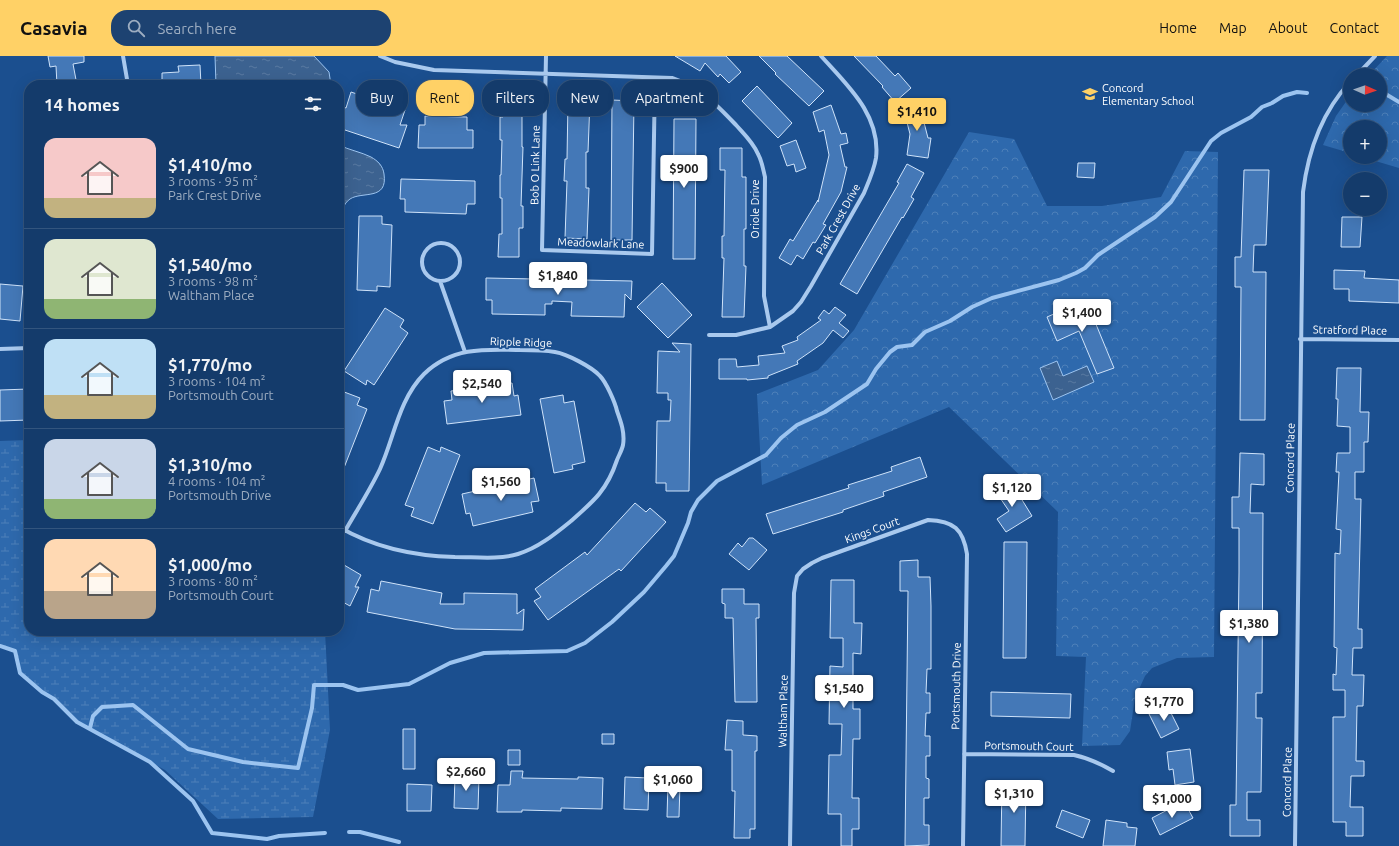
<!DOCTYPE html>
<meta charset="utf-8">
<style>
body{margin:0;font-family:Ubuntu,sans-serif;background:#1d4271;color:#f1f3f6;height:100vh;display:flex;flex-direction:column;font-size:15px;white-space:nowrap}
*{box-sizing:border-box;margin:0}
p{font-size:13px;color:#9dadc1}
.icon{flex:none;width:22px;height:22px;fill:none;stroke:currentColor;stroke-width:2;stroke-linecap:round;stroke-linejoin:round}
.map{position:relative;flex:1;overflow:hidden}
.details{position:absolute;left:24px;top:24px;width:320px;height:556px;display:flex;flex-direction:column;background:#143b6b;border-radius:16px;box-shadow:0 4px 16px #0002,0 0 0 1px #33557e}
.details>*{flex:none}
.guide{position:absolute;left:356px;top:24px;width:380px;height:36px;display:flex;gap:8px}
.needle{width:26px;rotate:92deg}
.buttons{position:absolute;left:1343px;top:12px;display:grid;gap:8px}
.buttons a{display:grid;place-items:center;width:44px;height:44px;border-radius:50%;background:#143b6b;box-shadow:0 4px 16px #0002,0 0 0 1px #33557e;font-size:20px}
.price{position:absolute;translate:-50% -34px;padding:0 9px;border-radius:4px;background:#fff;color:#222;font-size:13px;line-height:26px;filter:drop-shadow(0 1px 2px #0008)}
.price::after{content:'';position:absolute;left:50%;top:24px;width:12px;height:9px;margin-left:-6px;background:inherit;clip-path:polygon(0 0,100% 0,50% 100%)}
.price.current{background:#ffd166;color:#111}
ul{padding:0;list-style:none}
li{display:flex;align-items:center;gap:12px;height:100px;padding:0 20px}
li+li{border-top:1px solid #33557e}
li span{display:grid;place-items:center;flex:none;width:112px;height:80px;border-radius:12px;color:#555}
li>.icon{margin-inline-start:auto}
span .icon{width:48px;height:48px;fill:#fffc;stroke-width:1}
li b{font-size:17px}
h2{display:flex;justify-content:space-between;align-items:center;height:48px;padding:0 20px;font-size:17px}
.chip{padding:0 14px;border-radius:16px;background:#143b6b;box-shadow:0 4px 16px #0002,0 0 0 1px #33557e;font-size:14px;line-height:36px}
.chip.current{background:#ffd166;color:#111}
header{display:flex;align-items:center;gap:24px;box-sizing:border-box;height:56px;padding:0 20px;background:#ffd166;color:#111}
header strong{font-size:19px}
nav{display:flex;gap:22px;margin-inline-start:auto;font-size:14px}
.search{width:280px;height:36px;background:#1d4271;display:flex;align-items:center;gap:10px;box-sizing:border-box;padding:0 14px;border-radius:16px;color:#9dadc1;font-size:15px}
.map>svg:first-child{display:block}
.wetland{fill:url(#wetland-marsh)}
.park{fill:url(#park-crowns)}
.water{fill:url(#water-ripples);stroke:#9cc4f0}
.lines{fill:none;stroke-linecap:round;stroke-linejoin:round}
.stream{stroke:#9cc4f0;stroke-width:4}
.building{fill:#4478b7;stroke:#cfe3fa}
.street{stroke:#a9c9ee;stroke-width:4}
.labels{text-anchor:middle;dominant-baseline:central;stroke-width:3.5;stroke-linejoin:round;paint-order:stroke}
.poi-label{font-size:11px;fill:#fff;stroke:#1b4f8f;text-anchor:start}
.street-label{font-size:11px;fill:#fff;stroke:#1b4f8f}
</style>
<header>
<strong>Casavia</strong>
<div class="search"><svg class="icon" aria-label="search" viewBox="0 0 24 24"><circle cx="10" cy="10" r="6"/><path d="M15 15l6 6"/></svg>Search here</div>
<nav><a>Home</a><a>Map</a><a>About</a><a>Contact</a></nav>
</header>
<div class="map">
<svg width="1399" height="790" viewBox="0 0 1399 790">
<defs>
<pattern id="wetland-marsh" width="20" height="14" patternUnits="userSpaceOnUse"><rect width="20" height="14" fill="#2e69ad"/><path d="M1 5h8M5 5V1M11 12h8M15 12V8" fill="none" stroke="#4d80b9"/></pattern>
<pattern id="park-crowns" width="20" height="18" patternUnits="userSpaceOnUse"><rect width="20" height="18" fill="#2e69ad"/><path d="M2 6a3 3 0 1 1 6 0M12 15a3 3 0 1 1 6 0" fill="none" stroke="#4d80b9"/></pattern>
<pattern id="water-ripples" width="26" height="14" patternUnits="userSpaceOnUse"><rect width="26" height="14" fill="#3c6290"/><path d="M2 4q2-2 4 0t4 0M15 11q2-2 4 0t4 0" fill="none" stroke="#597aa1"/></pattern>
</defs>
<rect width="100%" height="100%" fill="#1b4f8f"/>
<path class="wetland" d="M29 384V575H325L330 674 313 761 218 763 165 714 77 666 54 643 20 617 15 596 0 590V385Z"/>
<path class="park" d="M1387 0H1399V112L1362 101H1380V71H1350V97L1323 89 1336 60 1350 40V49H1380V19H1369Z
M969 76 1014 83 1047 150H1102L1161 141 1185 95 1218 96 1214 601 1177 602 1152 612 1145 620 1135 642 1130 675 1120 689 1082 690 1086 601 1056 600 1058 456 949 351 762 429 757 338 818 314 854 274Z"/>
<path class="water" d="M215 0H314L329 16 331 29H216Z
M339 89C349 94 361 96 371 101 378 105 383 110 384 118 388 145 362 135 350 143 343 148 342 155 341 162L340 270 339 275Z
M1057 305 1063 320 1087 310 1094 326 1053 344 1040 312Z"/>
<g class="lines">
<path class="stream" d="M1380 39 1384 37 1399 46
M0 590 15 595 20 617 42 636 54 643 77 666 150 706 193 745 212 777 267 783 279 780 325 777
M90 672 93 660 102 651 133 649 188 693 243 706 298 712 312 652 314 629H343L358 634 409 628 450 607 484 597 567 595 585 587 612 566 644 536 666 510 674 500 688 467 691 456 698 444 717 425 766 399 781 382 797 369 825 356 867 328 876 313 890 296 897 291 912 289 925 276 950 265 972 251 992 242 1059 224 1076 217 1085 212 1098 199 1155 161 1171 146 1211 85 1221 77 1251 61 1262 51 1272 47 1283 40 1297 36 1307 37
M349 776H360L399 786"/>
</g>
<path class="building" d="M48 0H84V6L73 8 77 29H57L56 10 50 11Z
M675 0H726L741 16 729 27 720 18 718 21 705 7 700 15Z
M759 0H787L824 35 809 50 775 18 776 17Z
M854 0H876L895 20 898 17 911 32 895 46 882 31 883 30Z
M200 9 201 29H162V17L179 16 178 10Z
M757 30 792 67 778 82 742 45Z
M503 32 525 33 524 55H522V91H523L521 150H523V172H519V201H498L499 178H502V142H500V119H501L502 84H500V61H503Z
M351 36 405 54 400 69H407L399 92 339 72V57L341 50 346 52Z
M568 44H590L588 96H586V132H589L587 183 565 182 567 125H564L565 103H567Z
M612 44 634 45 632 184H611Z
M919 47 928 82H931L928 102 907 99 910 78 903 51Z
M831 49 841 78 846 77 848 87 840 89 845 111H847L841 136 823 168 826 169 815 187 813 186 803 203 797 199 791 209 779 202 790 183 793 185 818 144V146L829 99 824 74 819 76 813 56Z
M425 60 467 61V74H473V92H418L419 69H425Z
M674 63H696L695 203H673Z
M796 84 806 112 796 116 794 108 787 110 780 90Z
M720 92H742V121H746V173H744V210H746L744 261H722L724 202H722V180H724L725 114H720Z
M1078 107H1095L1094 122 1077 121Z
M907 108 924 117 911 141 914 143 903 162 902 161 857 238 840 228 899 127 897 126Z
M1244 114H1269L1266 189H1254L1253 216H1266L1265 364H1240L1241 231H1235V201H1241Z
M401 123 475 125V148H467L466 158 405 156V143H400Z
M359 160H382V168L392 169 390 231 377 230V235L357 234Z
M1342 161H1362L1360 191H1341Z
M1334 214 1365 215 1364 222 1399 224V247L1349 245V233H1334Z
M486 222 632 225 631 244 625 238 624 261 571 260 572 246 552 245V248H545V259L492 258V244H486Z
M662 227 692 259 668 282 637 251Z
M0 228 23 230 20 265 0 263Z
M1086 244 1114 312 1097 318 1079 275 1057 285 1047 261Z
M835 251 846 259 839 267 849 275 843 282 833 274 823 287 797 305 798 308 768 320V322L747 324V323H719V303H736L737 311 759 309 758 300 785 297 782 290 798 284 797 281 821 264 818 262 824 254 829 258Z
M385 252 404 264 400 271 408 277 374 329 367 324 366 329 344 315Z
M672 287 691 288 689 435H666V427H656L657 365H670L671 344H668V337H657L658 295 680 296Z
M1337 312H1361L1360 356H1369L1368 386H1364V416H1355V443H1361L1358 573H1362V592H1353L1352 619H1364L1363 650H1357L1356 705H1364V720H1351L1350 751H1363V780H1346V766H1333V661H1345V634H1333V618L1336 619 1337 592 1334 591 1335 497 1340 498 1341 474 1336 473 1339 416H1336L1337 397H1350V371L1337 370 1338 343H1336Z
M512 327 514 340 518 339 521 359 447 368 444 345 452 344 451 335Z
M29 333V364L0 365V334Z
M339 334 360 342 357 349 367 353 340 422Z
M563 339 564 347 574 345 585 406 572 409 573 413 554 417 540 343Z
M428 391 440 396 441 391 460 399 433 468 411 460 414 452 405 449Z
M1240 397 1264 398V429L1251 428 1250 457H1263L1262 637H1256V662H1262L1261 736H1247V764H1260V780H1230V749H1236L1239 516V472H1232V441H1239Z
M920 401 927 421 883 436 884 440 843 454V456L773 478 766 458 849 432 848 429 892 415 891 411Z
M534 422 539 445 531 446 533 456 473 470 470 457 466 458 462 438Z
M1011 426 1032 460 1006 476 997 463 1009 455 996 436Z
M635 447 646 456 650 452 666 466 621 515 619 513 548 564 534 545 541 541 535 533 585 496 587 499Z
M749 482H753L767 494 749 514 729 498 738 487 742 491Z
M1004 486H1027L1026 602H1003Z
M918 504V521H930L931 550V613H927L926 637H930V657H926L925 680H930V700H926V722L929 723V742H924V769H929V789L905 790 908 535H900V505Z
M339 506 361 519 355 531H359L350 550 339 544Z
M831 524H854V567H862L861 598 853 597V653H860V683H853L852 742H859V773H852V790H841V758H828L829 699H841L842 668H829L830 610 843 611V582H830Z
M381 525 442 537 440 548H464V537L517 538V558L524 553 523 574 455 573 367 556 371 533 379 535Z
M722 533H744V548H759V562H756L757 646H735L733 562H725V548L722 547Z
M991 636 1071 638 1070 662 991 660Z
M1167 649 1179 673 1161 682 1149 658Z
M727 664 743 665V679L757 680V695H755V773H750V782H734L735 735H732V694H725Z
M403 673H415V713H403Z
M602 678H614V688H602Z
M1190 693 1194 726 1175 729 1173 713 1169 714 1167 696Z
M508 694H520V709H508Z
M511 715H523L522 722 578 723V721L603 722 602 753 561 752V755L522 754V756H497L498 729H510Z
M455 720 479 721 478 753 454 752Z
M625 721 649 722 648 754 624 753Z
M1002 725H1026L1025 790H1001Z
M668 727 680 728 679 761H667Z
M407 728 432 729 431 755H407Z
M1179 748 1181 754 1187 751 1193 762 1160 779 1152 762Z
M1062 754 1090 764 1083 782 1056 771Z
M1106 764 1127 767V771L1137 772 1135 790H1103Z"/>
<g class="lines">
<path class="street" d="M123 0 128 29
M380 0 395 6 434 14 672 22C701 32 716 48 736 69 744 78 753 86 758 98 762 105 763 113 765 121L764 240 770 271
M546 0 542 194 652 198 655 22
M1357 19 1375 0
M422 206a19 19 0 1 1 38 0a19 19 0 1 1-38 0Z
M440 225 465 296
M709 279H736L770 271 793 255 801 246 811 230 864 137C869 125 874 114 876 102 881 59 847 29 821 0
M1300 283 1399 284
M0 293 29 292
M339 471C375 492 414 500 455 501 476 501 498 504 518 498 538 492 555 478 571 465 594 445 607 434 617 404 619 399 622 394 623 389 625 377 621 366 617 355 615 346 606 326 600 320 592 311 567 298 555 296 544 294 532 294 520 294 485 293 452 291 424 318 399 343 394 382 380 413 370 434 357 454 345 475
M964 698 1074 699C1088 702 1101 708 1113 715
M790 790 794 537 797 520 803 513 812 507 822 502 928 464C954 465 963 473 967 498L963 790
M1295 790 1303 136C1308 96 1322 56 1350 26"/>
</g>
<defs>
<g id="school-bare" transform="scale(1.2)"><path d="M0-5L7-2L0 1L-7-2ZM-4 1L0 2.5L4 1V4Q0 6-4 4Z" fill="#ffd166" stroke="#1b4f8f" stroke-width="2.5" paint-order="stroke"/></g>
</defs>
<g fill-rule="evenodd">
<use href="#school-bare" x="1090" y="38"/>
</g>
<g class="labels">
<g class="poi-label">
<text x="1102" y="32">Concord<tspan x="1102" dy="13">Elementary School</tspan></text>
</g>
<g class="street-label">
<text transform="translate(535 109) rotate(-89)">Bob O Link Lane</text>
<text transform="translate(755 153) rotate(-90)">Oriole Drive</text>
<text transform="translate(838 163) rotate(-61)">Park Crest Drive</text>
<text transform="translate(601 187) rotate(2)">Meadowlark Lane</text>
<text transform="translate(1350 274) rotate(1)">Stratford Place</text>
<text transform="translate(521 286) rotate(2)">Ripple Ridge</text>
<text transform="translate(1290 402) rotate(-89)">Concord Place</text>
<text transform="translate(872 474) rotate(-20)">Kings Court</text>
<text transform="translate(956 630) rotate(-89)">Portsmouth Drive</text>
<text transform="translate(783 655) rotate(-89)">Waltham Place</text>
<text transform="translate(1029 690) rotate(1)">Portsmouth Court</text>
<text transform="translate(1287 726) rotate(-89)">Concord Place</text>
</g>
</g>
</svg>
<div class="buttons">
<a><svg class="needle" viewBox="-14 -14 28 28"><path d="M0-13l5 13h-10z" fill="#e53935"/><path d="M0 13l5-13h-10z" fill="#9dadc1"/></svg></a>
<a>+</a>
<a>−</a>
</div>
<b class="price current" style="left:917px;top:76px">$1,410</b>
<b class="price" style="left:684px;top:133px">$900</b>
<b class="price" style="left:558px;top:240px">$1,840</b>
<b class="price" style="left:1082px;top:277px">$1,400</b>
<b class="price" style="left:482px;top:348px">$2,540</b>
<b class="price" style="left:501px;top:446px">$1,560</b>
<b class="price" style="left:1012px;top:452px">$1,120</b>
<b class="price" style="left:1249px;top:588px">$1,380</b>
<b class="price" style="left:844px;top:653px">$1,540</b>
<b class="price" style="left:1164px;top:666px">$1,770</b>
<b class="price" style="left:466px;top:736px">$2,660</b>
<b class="price" style="left:673px;top:744px">$1,060</b>
<b class="price" style="left:1014px;top:758px">$1,310</b>
<b class="price" style="left:1172px;top:763px">$1,000</b>
<div class="guide">
<a class="chip">Buy</a>
<a class="chip current">Rent</a>
<a class="chip">Filters</a>
<a class="chip">New</a>
<a class="chip">Apartment</a>
</div>
<section class="details">
<h2>14 homes<svg class="icon" aria-label="filters" viewBox="0 0 24 24"><path d="M4 7h16M4 17h16"/><circle cx="9" cy="7" r="2"/><circle cx="15" cy="17" r="2"/></svg></h2>
<ul>
<li><span style="background:linear-gradient(#f6c9c9 75%,#c2b280 0)"><svg class="icon" aria-label="home" viewBox="0 0 24 24"><path d="M3 11l9-7 9 7M6 9v11h12V9"/></svg></span><div><b>$1,410/mo</b><p>3 rooms · 95 m²</p><p>Park Crest Drive</p></div></li>
<li><span style="background:linear-gradient(#dfe7d0 75%,#8fb573 0)"><svg class="icon" aria-label="home" viewBox="0 0 24 24"><path d="M3 11l9-7 9 7M6 9v11h12V9"/></svg></span><div><b>$1,540/mo</b><p>3 rooms · 98 m²</p><p>Waltham Place</p></div></li>
<li><span style="background:linear-gradient(#bfe0f5 70%,#c2b280 0)"><svg class="icon" aria-label="home" viewBox="0 0 24 24"><path d="M3 11l9-7 9 7M6 9v11h12V9"/></svg></span><div><b>$1,770/mo</b><p>3 rooms · 104 m²</p><p>Portsmouth Court</p></div></li>
<li><span style="background:linear-gradient(#c9d6e8 75%,#8fb573 0)"><svg class="icon" aria-label="home" viewBox="0 0 24 24"><path d="M3 11l9-7 9 7M6 9v11h12V9"/></svg></span><div><b>$1,310/mo</b><p>4 rooms · 104 m²</p><p>Portsmouth Drive</p></div></li>
<li><span style="background:linear-gradient(#ffd9b3 65%,#b9a48a 0)"><svg class="icon" aria-label="home" viewBox="0 0 24 24"><path d="M3 11l9-7 9 7M6 9v11h12V9"/></svg></span><div><b>$1,000/mo</b><p>3 rooms · 80 m²</p><p>Portsmouth Court</p></div></li>
</ul>
</section>
</div>
